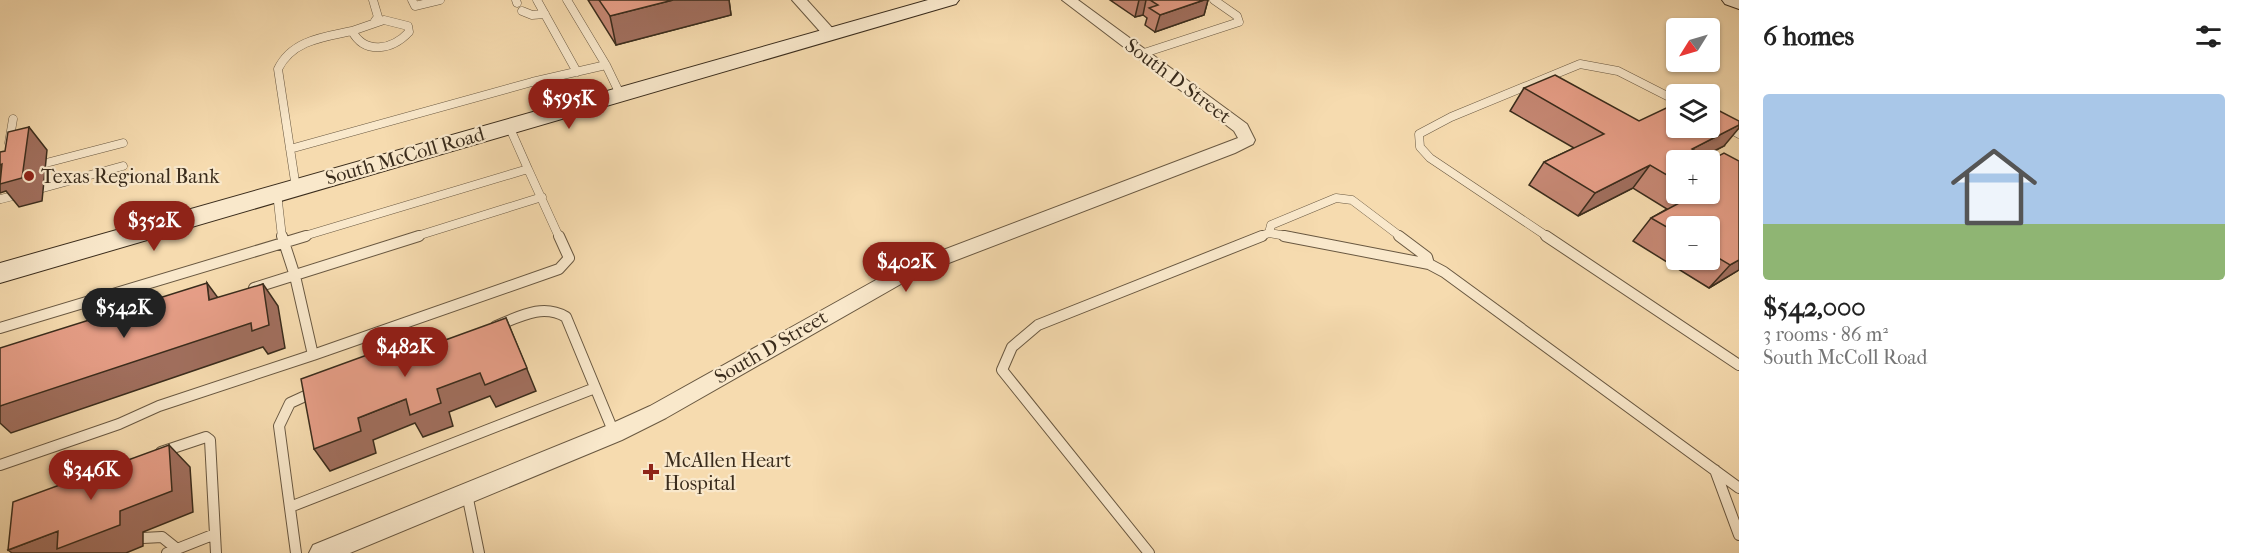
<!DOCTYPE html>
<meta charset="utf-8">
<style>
body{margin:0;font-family:"IM FELL French Canon",serif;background:#f6f6f6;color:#222;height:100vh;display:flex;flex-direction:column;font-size:22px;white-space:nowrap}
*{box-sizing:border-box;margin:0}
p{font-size:20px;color:#767676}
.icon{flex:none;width:33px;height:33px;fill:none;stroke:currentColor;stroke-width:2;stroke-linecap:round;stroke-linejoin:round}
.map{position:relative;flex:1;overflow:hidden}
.panel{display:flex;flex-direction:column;background:#fff;width:510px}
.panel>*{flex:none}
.needle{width:39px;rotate:233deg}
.tools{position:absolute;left:1666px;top:18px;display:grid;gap:12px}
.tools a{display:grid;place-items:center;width:54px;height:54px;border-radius:6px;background:#fff;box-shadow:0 2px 4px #0004;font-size:30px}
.price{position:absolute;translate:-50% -51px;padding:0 14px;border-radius:21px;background:#8f2418;color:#fff;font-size:20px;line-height:39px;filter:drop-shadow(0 2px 3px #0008)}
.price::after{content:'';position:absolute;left:50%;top:36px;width:18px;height:14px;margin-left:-9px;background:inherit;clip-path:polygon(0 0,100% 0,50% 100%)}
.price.selected{background:#222;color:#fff}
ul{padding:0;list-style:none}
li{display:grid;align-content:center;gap:12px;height:318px;padding:0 24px}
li+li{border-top:2px solid #e0e0e0}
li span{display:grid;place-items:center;height:186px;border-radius:6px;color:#555}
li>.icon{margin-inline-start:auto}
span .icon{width:108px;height:108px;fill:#fffc;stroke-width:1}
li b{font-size:26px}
h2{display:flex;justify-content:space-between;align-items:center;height:72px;padding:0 24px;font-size:26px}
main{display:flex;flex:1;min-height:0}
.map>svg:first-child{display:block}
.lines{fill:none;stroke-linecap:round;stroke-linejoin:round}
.lane-far1-casing{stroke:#695841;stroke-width:9}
.lane-casing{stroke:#695841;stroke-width:12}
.street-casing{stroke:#695841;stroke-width:2}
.secondary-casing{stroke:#3a2c1c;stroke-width:2}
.lane-far1{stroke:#f9e8cb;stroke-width:8}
.lane{stroke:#f9e8cb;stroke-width:10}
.street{fill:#f9e8cb;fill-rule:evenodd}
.secondary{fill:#f9e8cb;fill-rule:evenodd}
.wall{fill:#c68874;stroke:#3a2c1c;stroke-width:1.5;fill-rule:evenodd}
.shaded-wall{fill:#a16f5e;stroke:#3a2c1c;stroke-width:1.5}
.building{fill:#e69e87;stroke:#3a2c1c;stroke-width:1.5}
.poi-dot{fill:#8f2418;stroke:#f9e8cb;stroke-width:2}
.labels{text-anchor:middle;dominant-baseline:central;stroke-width:4.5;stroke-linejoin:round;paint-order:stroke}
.street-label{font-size:20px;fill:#3a2c1c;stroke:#f9e8cb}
.poi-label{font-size:20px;fill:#3a2c1c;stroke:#f9e8cb;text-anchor:start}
</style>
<main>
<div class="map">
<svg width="1739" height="553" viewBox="0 0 1739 553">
<rect width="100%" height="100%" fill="#f6dbaf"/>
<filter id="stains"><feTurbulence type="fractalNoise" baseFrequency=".00333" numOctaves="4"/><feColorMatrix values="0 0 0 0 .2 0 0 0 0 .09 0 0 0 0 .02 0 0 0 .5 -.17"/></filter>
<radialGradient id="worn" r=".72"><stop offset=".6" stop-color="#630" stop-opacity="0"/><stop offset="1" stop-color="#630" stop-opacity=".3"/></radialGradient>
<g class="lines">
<g class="lane-far1-casing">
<path id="lane-far1" d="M373 0 378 17 375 21
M412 0 415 6 440 0
M516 0 517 3
M537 0 577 72
M567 0 606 65 620 94
M522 11 532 15 545 14
M384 20 408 26 409 32C392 50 365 55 352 31Z
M1141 54 1239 22 1237 16 1214 0
M1710 118 1739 134
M9 143 13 119
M290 149 532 82 606 65
M46 163 123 143
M528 169 559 237
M43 188 123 166
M296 188 278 69C292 40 324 37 352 31
M277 193 282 237
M1 199 21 194
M1269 233 1292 237
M1269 233 1271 225 1336 198 1352 200 1401 237
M301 237 528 169 509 126
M414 237 542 197
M1258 237 1269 233
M1548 237 1430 158 1420 147 1419 134 1451 117 1580 64 1618 71 1677 101"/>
</g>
<g class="lane-casing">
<path id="lane" d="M1284 236 1429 264 1427 257 1399 236
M1546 236 1739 365
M1429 264 1444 272 1739 488
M254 288 419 236
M496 326C519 317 542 303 566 317L614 433
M0 328 306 236
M313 355 559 269 569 258 559 236
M161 452 206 437 210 440 216 553
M0 465 119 424 159 406 313 355 295 276 282 236
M1715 470 1739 535
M467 494 479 553
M290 507 595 388
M143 538 162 537 177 549
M167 553 215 534
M296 553 279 426 290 403 314 392
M1149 553 1002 370 1012 347 1038 325 1262 236"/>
</g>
<g class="street-casing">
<path id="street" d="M792 0H807L835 31 837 34 835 37H825Z
M1062 0H1078L1247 124 1255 140 1253 144 1235 153 915 276 666 418 622 440 350 553H309L313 545 606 426 650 406 901 266 1238 138 1234 131Z"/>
</g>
<g class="secondary-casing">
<path id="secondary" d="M928 0H959L956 4 0 283V263Z
M1722 0H1739V9L1725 4Z"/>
</g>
<use href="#lane-far1" class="lane-far1"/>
<use href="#lane" class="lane"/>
<use href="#street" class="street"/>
<use href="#secondary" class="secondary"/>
</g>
<path class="wall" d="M588 0H729L731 15 616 45Z
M1110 0H1208L1204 15 1155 32 1145 25 1147 18 1143 15 1135 17Z
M1524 88 1724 146 1705 156 1739 270 1709 288 1633 241 1651 218 1667 209 1633 188 1578 216 1529 185 1544 162 1574 148 1510 111ZM1677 160 1710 194H1677ZM1677 226H1710V260H1677Z"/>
<path class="shaded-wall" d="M673 0H729L731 15 616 45 610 16Z
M1139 0H1146L1143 15 1135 17Z
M1204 0H1208L1204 15 1155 32 1160 15Z
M1739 125V128L1724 146 1696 160 1692 149Z
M29 127 47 150 42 201 19 207 6 191 0 193V165Z
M1650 165 1633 188 1578 216 1595 193Z
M1739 260V270L1709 288 1730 265Z
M207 283 224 306 209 300Z
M263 284 278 306 285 348 268 354 263 347 11 433 0 423V406Z
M506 318 536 391 496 407 490 396 449 412 453 426 423 437 415 423 373 440 376 453 330 471 314 449 358 418 406 399 437 389Z
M169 445 190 467 193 512 143 532V546L126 553H12L8 550 58 531 120 511Z"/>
<path class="building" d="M599 0H673L610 16Z
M1150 0H1204L1160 15 1149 8 1158 5Z
M1555 75 1639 121 1677 103V128H1710V106L1739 121V125L1692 149 1711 160 1724 153 1739 161V260L1730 265 1710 253V226H1677V233L1651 218 1696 194H1710V160H1677V181L1650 165 1595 193 1544 162 1604 134 1524 88Z
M29 127 22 178 0 184 2 164 0 165V152L5 151 8 132Z
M207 283 209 300 263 284 269 325 252 331 251 323 0 406V348Z
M506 318 527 368 485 385 480 373 437 389 441 403 410 415 406 399 358 418 361 431 314 449 301 379 422 335 426 347Z
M169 445 172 491 120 511V525L57 549 58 531 8 550 13 502Z"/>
<g class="poi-dot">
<circle cx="29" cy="176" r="6"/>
<path d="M648 463h6v6h6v6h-6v6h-6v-6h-6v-6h6z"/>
</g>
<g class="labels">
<g class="street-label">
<text transform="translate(1178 81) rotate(37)">South D Street</text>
<text transform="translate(405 156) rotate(-16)">South McColl Road</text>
<text transform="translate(771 347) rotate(-30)">South D Street</text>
</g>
<g class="poi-label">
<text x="41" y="176">Texas Regional Bank</text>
<text x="664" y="460">McAllen Heart<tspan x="664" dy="23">Hospital</tspan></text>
</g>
</g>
<rect width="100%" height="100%" filter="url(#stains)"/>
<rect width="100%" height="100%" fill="url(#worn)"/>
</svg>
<div class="tools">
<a><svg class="needle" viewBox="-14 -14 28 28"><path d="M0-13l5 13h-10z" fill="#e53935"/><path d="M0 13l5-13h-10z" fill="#767676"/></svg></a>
<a><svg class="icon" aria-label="layers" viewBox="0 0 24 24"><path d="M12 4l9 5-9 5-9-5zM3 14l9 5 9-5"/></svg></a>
<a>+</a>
<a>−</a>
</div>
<b class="price" style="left:569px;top:130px">$595K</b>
<b class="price" style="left:154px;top:252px">$352K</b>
<b class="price" style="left:906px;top:293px">$402K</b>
<b class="price selected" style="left:124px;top:339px">$542K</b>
<b class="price" style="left:405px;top:378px">$482K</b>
<b class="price" style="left:91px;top:501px">$346K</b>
</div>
<section class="panel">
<h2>6 homes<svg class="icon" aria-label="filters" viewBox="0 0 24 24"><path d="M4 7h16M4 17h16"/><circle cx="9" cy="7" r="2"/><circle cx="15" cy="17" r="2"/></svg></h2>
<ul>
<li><span style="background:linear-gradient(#a9c7e8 70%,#8fb573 0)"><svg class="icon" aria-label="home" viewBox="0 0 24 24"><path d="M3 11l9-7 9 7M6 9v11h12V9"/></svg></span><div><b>$542,000</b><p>3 rooms · 86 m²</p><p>South McColl Road</p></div></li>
</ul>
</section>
</main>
